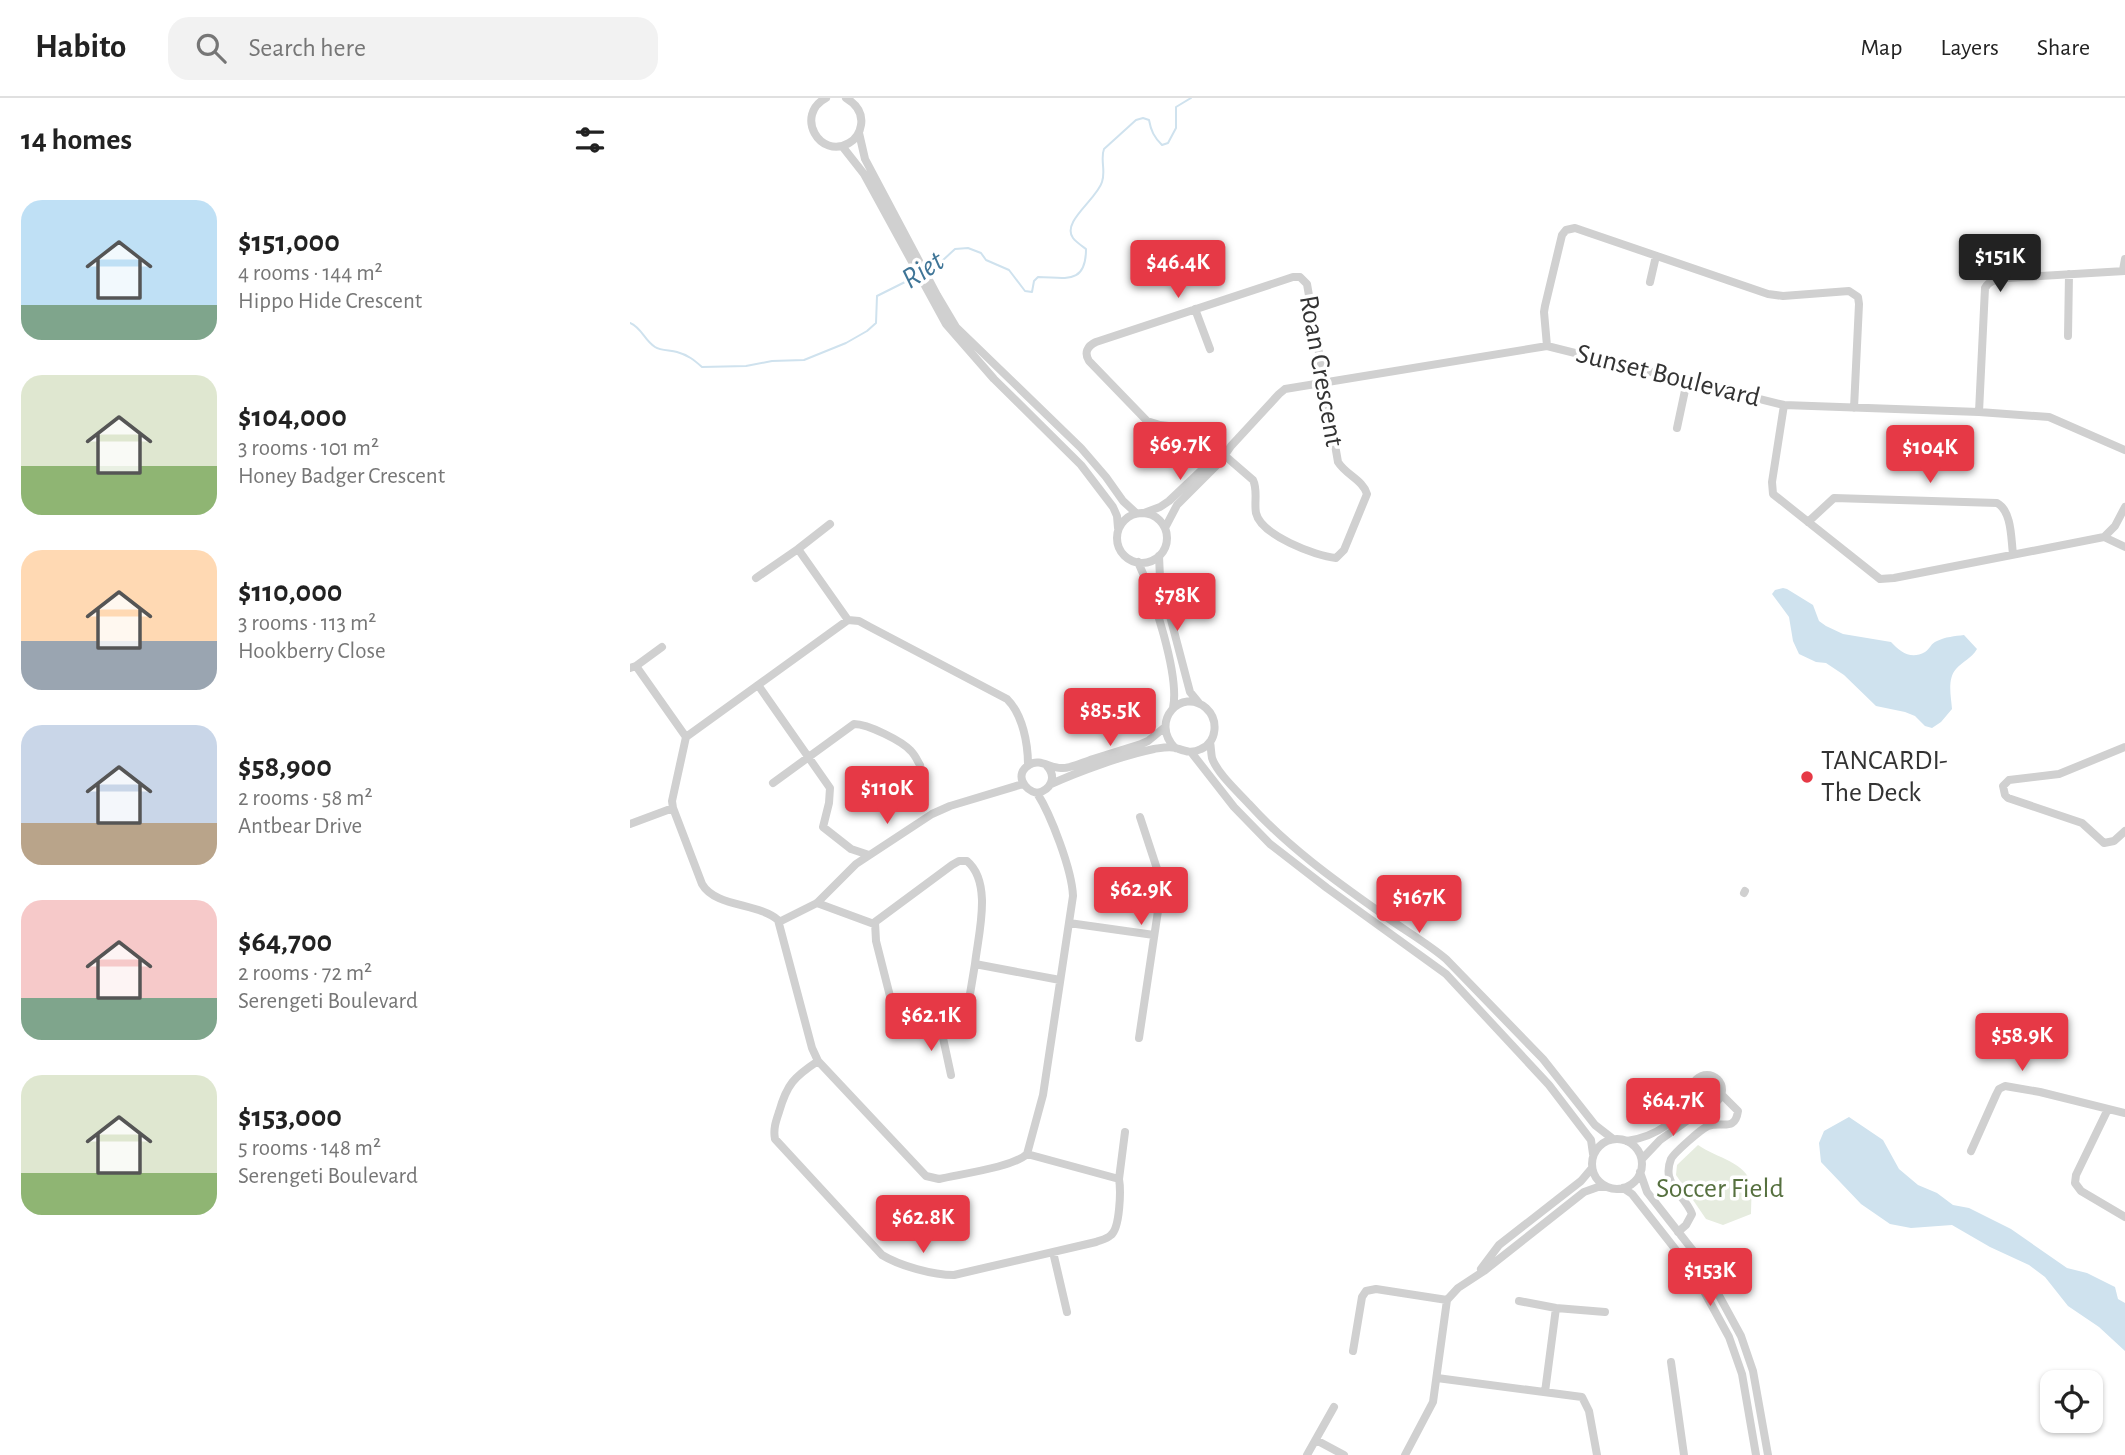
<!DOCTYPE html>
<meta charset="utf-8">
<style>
body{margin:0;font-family:"Alegreya Sans",sans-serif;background:#f2f2f2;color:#222;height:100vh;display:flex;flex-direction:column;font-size:26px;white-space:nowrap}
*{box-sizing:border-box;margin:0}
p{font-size:23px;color:#767676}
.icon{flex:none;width:38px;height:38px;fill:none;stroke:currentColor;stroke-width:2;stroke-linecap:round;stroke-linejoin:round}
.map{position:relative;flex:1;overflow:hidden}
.side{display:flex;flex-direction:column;background:#fff;width:630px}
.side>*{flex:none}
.fabs{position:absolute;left:1410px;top:1272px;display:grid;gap:14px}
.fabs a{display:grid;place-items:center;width:63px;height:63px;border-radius:14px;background:#fff;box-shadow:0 2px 5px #0004;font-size:35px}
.price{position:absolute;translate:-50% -60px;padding:0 16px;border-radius:7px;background:#e63946;color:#fff;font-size:23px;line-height:46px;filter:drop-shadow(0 2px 4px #0008)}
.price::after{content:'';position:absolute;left:50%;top:42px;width:21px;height:16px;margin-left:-10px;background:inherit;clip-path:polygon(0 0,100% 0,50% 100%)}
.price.on{background:#222;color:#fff}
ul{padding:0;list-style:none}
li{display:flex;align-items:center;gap:21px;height:175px;padding:0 21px}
li span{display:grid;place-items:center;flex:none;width:196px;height:140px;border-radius:21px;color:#555}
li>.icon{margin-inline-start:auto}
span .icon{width:84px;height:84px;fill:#fffc;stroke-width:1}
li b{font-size:30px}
h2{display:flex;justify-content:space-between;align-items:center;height:84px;padding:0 21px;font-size:30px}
header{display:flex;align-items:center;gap:42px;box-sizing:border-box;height:98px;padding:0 35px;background:#fff;border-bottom:2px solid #e0e0e0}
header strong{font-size:33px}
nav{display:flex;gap:38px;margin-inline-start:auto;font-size:24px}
.search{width:490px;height:63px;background:#f2f2f2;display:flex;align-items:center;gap:18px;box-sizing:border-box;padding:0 24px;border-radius:21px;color:#767676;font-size:26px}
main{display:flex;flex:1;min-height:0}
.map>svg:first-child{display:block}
.green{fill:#e6ecdf}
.water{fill:#cfe2ee}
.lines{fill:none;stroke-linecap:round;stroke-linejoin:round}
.stream{stroke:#cfe2ee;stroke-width:2}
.minor{stroke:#d0d0d0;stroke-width:8}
.poi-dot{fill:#e63946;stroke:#fff;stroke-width:2.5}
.labels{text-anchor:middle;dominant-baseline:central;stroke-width:7;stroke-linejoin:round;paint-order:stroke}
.street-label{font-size:28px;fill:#333;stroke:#fff}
.poi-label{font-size:28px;fill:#333;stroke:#fff;text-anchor:start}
.park-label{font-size:28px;fill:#56703f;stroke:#fff}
.water-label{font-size:30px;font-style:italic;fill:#3f7597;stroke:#fff}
</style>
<header>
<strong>Habito</strong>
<div class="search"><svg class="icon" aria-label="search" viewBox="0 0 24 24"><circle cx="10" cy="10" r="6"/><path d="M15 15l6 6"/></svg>Search here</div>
<nav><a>Map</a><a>Layers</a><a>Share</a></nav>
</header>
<main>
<section class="side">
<h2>14 homes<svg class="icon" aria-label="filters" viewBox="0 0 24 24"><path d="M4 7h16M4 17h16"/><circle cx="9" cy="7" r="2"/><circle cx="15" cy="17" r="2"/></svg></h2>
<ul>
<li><span style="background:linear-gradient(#bfe0f5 75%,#7fa58c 0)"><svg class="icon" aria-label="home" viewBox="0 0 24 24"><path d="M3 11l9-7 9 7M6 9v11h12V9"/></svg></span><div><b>$151,000</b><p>4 rooms · 144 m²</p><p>Hippo Hide Crescent</p></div></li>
<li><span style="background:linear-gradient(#dfe7d0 65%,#8fb573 0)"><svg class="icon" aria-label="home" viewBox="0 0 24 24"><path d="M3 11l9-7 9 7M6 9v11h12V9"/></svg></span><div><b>$104,000</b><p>3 rooms · 101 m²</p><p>Honey Badger Crescent</p></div></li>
<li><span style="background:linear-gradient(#ffd9b3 65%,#9aa5b1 0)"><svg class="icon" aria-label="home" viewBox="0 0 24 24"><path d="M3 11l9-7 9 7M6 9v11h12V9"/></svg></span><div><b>$110,000</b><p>3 rooms · 113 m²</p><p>Hookberry Close</p></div></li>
<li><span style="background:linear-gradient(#c9d6e8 70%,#b9a48a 0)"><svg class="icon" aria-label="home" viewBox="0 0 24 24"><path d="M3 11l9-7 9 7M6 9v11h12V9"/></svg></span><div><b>$58,900</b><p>2 rooms · 58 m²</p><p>Antbear Drive</p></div></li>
<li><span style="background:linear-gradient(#f6c9c9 70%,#7fa58c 0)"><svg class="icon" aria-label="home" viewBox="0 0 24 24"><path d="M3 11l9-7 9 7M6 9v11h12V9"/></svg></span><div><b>$64,700</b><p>2 rooms · 72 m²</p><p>Serengeti Boulevard</p></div></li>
<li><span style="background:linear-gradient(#dfe7d0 70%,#8fb573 0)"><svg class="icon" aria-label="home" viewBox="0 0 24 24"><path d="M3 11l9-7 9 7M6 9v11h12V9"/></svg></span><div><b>$153,000</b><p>5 rooms · 148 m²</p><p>Serengeti Boulevard</p></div></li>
</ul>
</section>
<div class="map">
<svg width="1495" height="1357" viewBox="0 0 1495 1357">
<rect width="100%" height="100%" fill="#fff"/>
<path class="green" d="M1068 1047C1086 1060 1117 1064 1121 1087 1122 1097 1121 1107 1121 1116L1093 1127 1076 1121 1046 1077 1047 1067Z"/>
<path class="water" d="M1153 490 1157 491 1183 507 1189 523 1196 528 1213 536 1261 544C1270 554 1281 562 1295 554 1300 551 1301 545 1307 543 1315 539 1325 538 1334 537L1347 551C1341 561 1333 563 1326 571 1317 581 1321 598 1322 611L1311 624 1302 630 1295 628 1285 618 1275 614 1246 608 1214 577 1196 565 1186 564 1169 556 1163 543 1159 519 1142 496 1145 492Z
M1219 1019 1253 1042 1269 1071 1288 1087 1307 1095 1323 1107 1339 1110 1381 1131 1437 1170 1457 1175 1485 1189 1488 1201 1495 1205V1253L1469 1229 1438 1208 1415 1179 1399 1167 1360 1149 1322 1127 1281 1130 1260 1126 1231 1106 1191 1064 1189 1045 1194 1033Z"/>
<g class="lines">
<path class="stream" d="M299 175 325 151 338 150 351 155 356 162 379 172 395 193 402 194 404 183 408 179C434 179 456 188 456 151 452 148 446 144 443 140 431 124 467 101 472 84 476 73 470 61 474 51L506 22 513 20 519 22C521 33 524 39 532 47L538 45 546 30V9L561 0
M0 225C12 230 14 242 25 249 31 253 40 252 47 254 58 257 64 262 72 269L116 268 142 263 174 262 216 245 237 233 246 225 247 198 283 180H289"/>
<path class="minor" d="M196 0C164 17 190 62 219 45 226 41 230 34 231 27 233 15 226 6 216 0
M229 35 235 61 307 197 326 229 451 350 476 379 493 403 506 415
M212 48 234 76 316 226 364 281 451 367 483 409 487 418 488 430
M1493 172 1495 161
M663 179H670L677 186 708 364C716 377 733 382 737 396L714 452 706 460C685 458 631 437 626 415 624 404 628 392 623 382L564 331 530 327 517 323 459 263C454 255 457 248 466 244Z
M1020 184 1026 158
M565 211 580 251
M1438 238 1439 176
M917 248 914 214 915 208 932 137 936 132 945 130 1138 196 1153 198 1219 193 1228 199 1229 206 1224 310
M1154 307 1142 384 1143 396 1250 481 1264 480 1474 439 1485 428 1495 409
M1349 314 1355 190C1360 181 1368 182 1377 180L1495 173
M1047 330 1057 283
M487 440a25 25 0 1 1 50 0a25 25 0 1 1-50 0Z
M514 415 530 409 539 403 593 352
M1178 424 1204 400 1367 405C1382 413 1381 441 1383 456
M535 430 547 407 590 364 601 348 649 296 655 291 917 248 1154 307 1349 314 1419 319 1495 352
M1474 439 1495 449
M168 451 218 522
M529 458 530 480 560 594 569 605
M508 464C523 496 550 578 543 610
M126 480 168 451 200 426
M6 568 56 639
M0 570 6 568 32 549
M128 587 200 690 199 705 193 729 221 751 239 757
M580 644C581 649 581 655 582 660 587 675 608 694 619 706 657 748 704 782 751 815 772 831 796 844 816 861L913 961 965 1027 983 1041
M1495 649 1429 676 1379 682 1373 688 1375 697 1378 700 1452 725 1474 745 1484 743 1495 733
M561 654 604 709 640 746 697 790 816 876 919 987 961 1042 963 1056
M398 667C398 646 393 617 377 601L240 529 229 523 218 522 56 639 42 703 43 710 72 786C85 809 128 805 148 822L182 950 188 963 296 1078 309 1081C330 1076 384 1069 397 1056L413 997 443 798C442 772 421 717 407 695
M417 668C427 679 421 692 407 695 394 692 384 676 399 667 409 660 420 670 431 670 441 671 453 664 463 661 479 656 495 651 511 646L518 643 535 629
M143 685 224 626C238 626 272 643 281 653 285 657 287 662 290 667
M421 686C450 673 494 657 524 651 531 650 539 648 546 650 555 653 561 656 571 651 587 644 589 622 576 610 552 589 519 623 545 650
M0 726 43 710
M1114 795 1115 793
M187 805 244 826
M149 824 187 805 226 766 302 716 320 708 393 686
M439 825 524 837
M345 866 338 908 333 918C324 924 293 932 283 929 273 927 267 917 263 910L246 843 245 824 322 767 329 763H337C363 785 348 837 345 866L430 882
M310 926 321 977
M509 940 532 786 510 719
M188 963C164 979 157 986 149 1014 146 1023 143 1031 145 1041L252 1157C270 1168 303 1177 324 1177L466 1144C471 1142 477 1141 481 1137 490 1130 491 1092 489 1081L397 1056
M1062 992a15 15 0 1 1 30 0a15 15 0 1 1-30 0Z
M1478 1011 1446 1077 1445 1085 1451 1093 1495 1119
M962 1066a25 25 0 1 1 50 0a25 25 0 1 1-50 0Z
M997 1043C1028 1038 1047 1023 1063 997
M1341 1053 1366 997 1369 991 1375 988 1410 994 1495 1015
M1012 1061 1030 1042 1079 1007
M1010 1074 1017 1094 1068 1159 1111 1238 1123 1273 1138 1357
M489 1081 495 1034
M993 1090 1002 1096 1064 1175 1099 1239 1112 1276 1126 1357
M1048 1134 1056 1127 1062 1116C1057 1102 1042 1092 1039 1078 1038 1073 1039 1066 1041 1061 1044 1055 1071 1031 1078 1028 1092 1023 1105 1034 1108 1013L1092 997
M423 1154 437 1214
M851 1171 869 1147 951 1083 962 1070
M889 1203 926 1210 975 1214
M723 1253 732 1199 736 1193 746 1191 817 1202
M1041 1264 1054 1357
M807 1280 952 1299 959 1313 967 1357
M915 1294 926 1210
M686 1342 714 1357
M677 1357 704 1309
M775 1357 803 1304 817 1202 828 1190 854 1173 954 1094 968 1089H977"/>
</g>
<circle class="poi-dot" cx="1177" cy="679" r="7"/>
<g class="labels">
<g class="street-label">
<text transform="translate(691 273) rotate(80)">Roan Crescent</text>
<text transform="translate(1038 278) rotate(14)">Sunset Boulevard</text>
</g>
<g class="poi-label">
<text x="1191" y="663">TANCARDI-<tspan x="1191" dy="32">The Deck</tspan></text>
</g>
<g class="park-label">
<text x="1090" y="1091">Soccer Field</text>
</g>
<g class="water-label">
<text transform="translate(293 172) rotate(-33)">Riet</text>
</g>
</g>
</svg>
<div class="fabs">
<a><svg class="icon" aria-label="locate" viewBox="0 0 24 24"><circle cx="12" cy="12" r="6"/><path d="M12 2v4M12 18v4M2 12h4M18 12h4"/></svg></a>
</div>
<b class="price on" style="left:1370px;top:196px">$151K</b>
<b class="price" style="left:548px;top:202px">$46.4K</b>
<b class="price" style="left:550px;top:384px">$69.7K</b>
<b class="price" style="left:1300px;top:387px">$104K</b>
<b class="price" style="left:547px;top:535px">$78K</b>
<b class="price" style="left:480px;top:650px">$85.5K</b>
<b class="price" style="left:257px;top:728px">$110K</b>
<b class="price" style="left:511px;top:829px">$62.9K</b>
<b class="price" style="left:789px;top:837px">$167K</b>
<b class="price" style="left:301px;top:955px">$62.1K</b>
<b class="price" style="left:1392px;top:975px">$58.9K</b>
<b class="price" style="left:1043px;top:1040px">$64.7K</b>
<b class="price" style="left:293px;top:1157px">$62.8K</b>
<b class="price" style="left:1080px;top:1210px">$153K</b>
</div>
</main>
